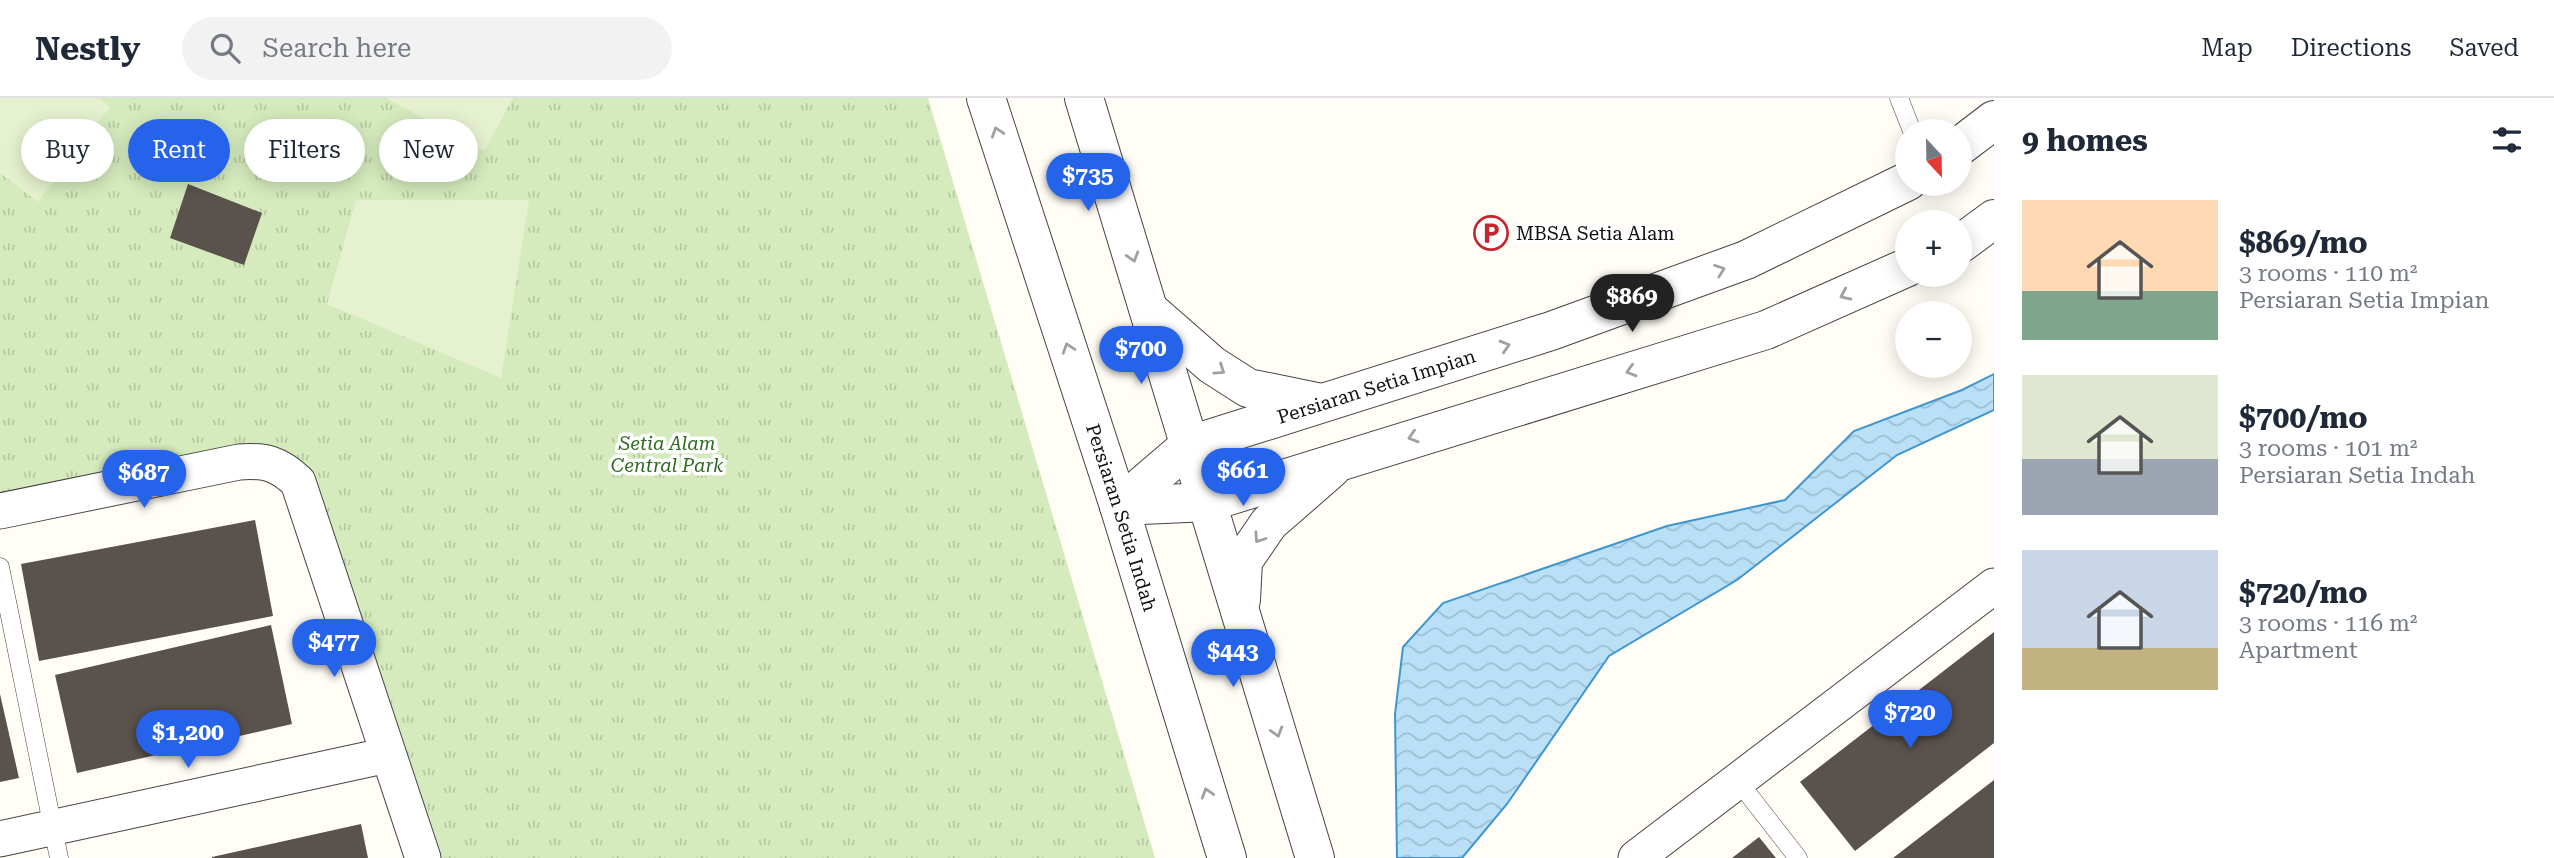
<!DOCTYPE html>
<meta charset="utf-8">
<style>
body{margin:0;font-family:"Roboto Serif",serif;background:#f2f2f3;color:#1f2937;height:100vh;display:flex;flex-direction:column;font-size:26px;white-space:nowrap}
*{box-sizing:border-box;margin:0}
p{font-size:23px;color:#747a83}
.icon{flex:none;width:38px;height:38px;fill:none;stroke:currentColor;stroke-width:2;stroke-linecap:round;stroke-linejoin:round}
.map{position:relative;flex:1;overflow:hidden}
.panel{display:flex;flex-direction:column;background:#fff;width:560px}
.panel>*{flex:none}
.top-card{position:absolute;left:21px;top:21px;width:665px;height:63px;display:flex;gap:14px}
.needle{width:46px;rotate:158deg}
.fabs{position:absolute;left:1895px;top:21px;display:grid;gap:14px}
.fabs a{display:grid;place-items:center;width:77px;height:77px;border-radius:50%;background:#fff;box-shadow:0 4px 18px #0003;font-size:35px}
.price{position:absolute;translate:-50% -60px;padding:0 16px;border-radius:24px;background:#2563eb;color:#fff;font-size:23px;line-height:46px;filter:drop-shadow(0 2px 4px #0008)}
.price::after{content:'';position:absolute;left:50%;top:42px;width:21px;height:16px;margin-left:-10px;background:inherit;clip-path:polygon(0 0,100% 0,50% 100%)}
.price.active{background:#222;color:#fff}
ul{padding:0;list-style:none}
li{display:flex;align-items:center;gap:21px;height:175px;padding:0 28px}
li span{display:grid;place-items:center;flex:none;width:196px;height:140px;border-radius:0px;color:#555}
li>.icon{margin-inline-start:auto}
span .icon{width:84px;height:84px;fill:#fffc;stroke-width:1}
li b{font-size:30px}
h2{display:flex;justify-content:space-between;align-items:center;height:84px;padding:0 28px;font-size:30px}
.chip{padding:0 24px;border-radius:32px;background:#fff;box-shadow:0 4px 18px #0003;font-size:24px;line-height:63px}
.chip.active{background:#2563eb;color:#fff}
header{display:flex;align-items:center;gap:42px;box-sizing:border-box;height:98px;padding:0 35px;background:#fff;border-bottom:2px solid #e0e1e3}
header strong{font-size:33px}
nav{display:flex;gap:38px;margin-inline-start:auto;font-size:24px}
.search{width:490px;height:63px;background:#f2f2f3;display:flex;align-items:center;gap:18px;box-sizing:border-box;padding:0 24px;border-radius:38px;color:#747a83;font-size:26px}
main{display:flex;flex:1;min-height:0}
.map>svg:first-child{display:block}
.park{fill:url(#park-tufts)}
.pitch{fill:#e6f2cf}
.water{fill:url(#water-waves);stroke:#3f96cf;stroke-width:2}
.building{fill:#5a524d}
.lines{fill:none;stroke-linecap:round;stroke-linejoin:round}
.service-casing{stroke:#444;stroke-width:19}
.minor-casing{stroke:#444;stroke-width:37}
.tertiary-casing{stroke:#444;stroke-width:40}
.service{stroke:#fff;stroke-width:18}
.minor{stroke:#fff;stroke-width:35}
.tertiary{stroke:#fff;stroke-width:38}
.oneway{stroke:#a0a0a0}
.labels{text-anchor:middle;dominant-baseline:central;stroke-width:7;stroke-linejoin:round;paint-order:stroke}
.poi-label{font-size:19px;fill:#111;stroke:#fff;text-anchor:start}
.street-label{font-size:19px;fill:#111;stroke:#fff}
.park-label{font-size:19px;font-style:italic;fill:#2f6b1f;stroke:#fff}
</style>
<header>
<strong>Nestly</strong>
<div class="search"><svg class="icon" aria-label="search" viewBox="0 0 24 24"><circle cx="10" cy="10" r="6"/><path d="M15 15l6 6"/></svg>Search here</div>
<nav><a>Map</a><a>Directions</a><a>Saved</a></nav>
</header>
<main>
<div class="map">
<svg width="1994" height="760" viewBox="0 0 1994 760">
<defs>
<pattern id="park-tufts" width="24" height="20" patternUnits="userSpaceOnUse" patternTransform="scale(1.75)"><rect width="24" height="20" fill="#d5ebbd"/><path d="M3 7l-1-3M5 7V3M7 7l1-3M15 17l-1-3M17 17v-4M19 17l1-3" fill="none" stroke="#b6c8a1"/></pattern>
<pattern id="water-waves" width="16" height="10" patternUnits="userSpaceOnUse" patternTransform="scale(1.75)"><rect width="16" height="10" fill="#b9e0f7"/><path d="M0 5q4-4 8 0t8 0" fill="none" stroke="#9ebfd3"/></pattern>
</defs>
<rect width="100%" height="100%" fill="#fffdf5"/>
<path class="park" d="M0 0H928L1155 760H429L277 358 0 409Z"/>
<path class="pitch" d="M0 0H99L110 9 38 104 0 75Z
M386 0H513L484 53Z
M356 102H529L501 280 327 206Z"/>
<path class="water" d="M1994 276V312L1897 357 1737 482 1609 558 1507 706 1462 760H1397L1395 616 1403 549 1443 505 1667 428 1785 402 1854 333 1962 292Z"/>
<path class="building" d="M188 86 262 115 244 167 170 140Z
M255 422 273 518 39 563 21 466Z
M271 527 292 626 77 675 55 577Z
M1994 534V645L1855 753 1800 684Z
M0 596 19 680 0 684Z
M1994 682V760H1893Z
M361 726 368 760H212V759Z
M1759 739 1776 760H1732Z"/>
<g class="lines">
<g class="service-casing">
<path id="service" d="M1899 0 1912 33
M0 469 59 760
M1738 683 1798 760"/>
</g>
<g class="minor-casing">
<path id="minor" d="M0 413 239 364C265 362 278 365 298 384L423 760
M0 741 388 657
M1636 760 1994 488"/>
</g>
<g class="tertiary-casing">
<g id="tertiary">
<path id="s1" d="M986 0 1119 408 1227 760"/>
<path d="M1084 0 1315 760"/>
<path d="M1960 48 1994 22"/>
<path d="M1960 146 1994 121"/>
<path d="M1149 212 1212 267 1248 290 1317 304"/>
<path id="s2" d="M1119 408 1190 347 1551 233 1746 162 1908 83"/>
<path d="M1119 408 1209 404 1766 232 1908 169"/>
<path d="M1241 502 1243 463 1269 425 1331 371"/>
</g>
</g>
<use href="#service" class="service"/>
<use href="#minor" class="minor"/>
<use href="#tertiary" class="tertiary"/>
</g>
<defs><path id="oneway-chevron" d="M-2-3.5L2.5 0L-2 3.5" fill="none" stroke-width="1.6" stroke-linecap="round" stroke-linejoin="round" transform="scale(1.75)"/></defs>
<g class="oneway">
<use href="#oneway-chevron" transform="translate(997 34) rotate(-108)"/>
<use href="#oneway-chevron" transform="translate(1133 159) rotate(73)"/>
<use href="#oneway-chevron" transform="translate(1720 172) rotate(-20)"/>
<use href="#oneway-chevron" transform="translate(1845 197) rotate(156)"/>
<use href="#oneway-chevron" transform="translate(1505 248) rotate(-17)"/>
<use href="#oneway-chevron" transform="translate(1068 250) rotate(-108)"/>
<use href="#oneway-chevron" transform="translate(1220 272) rotate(34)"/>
<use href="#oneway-chevron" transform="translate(1631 273) rotate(163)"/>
<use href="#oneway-chevron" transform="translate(1413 339) rotate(163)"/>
<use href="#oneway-chevron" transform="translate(1259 440) rotate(124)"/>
<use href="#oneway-chevron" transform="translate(1277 634) rotate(73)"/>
<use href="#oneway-chevron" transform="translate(1207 695) rotate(-107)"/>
</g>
<defs>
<g id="parking-ring" transform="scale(1.75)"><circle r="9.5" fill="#fff" stroke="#c4262e" stroke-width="1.5"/><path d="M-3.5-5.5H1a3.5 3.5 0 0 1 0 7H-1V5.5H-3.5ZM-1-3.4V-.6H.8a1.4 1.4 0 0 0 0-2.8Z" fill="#c4262e"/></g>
</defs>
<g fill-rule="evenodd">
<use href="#parking-ring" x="1491" y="135"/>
</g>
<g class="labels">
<g class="poi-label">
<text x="1516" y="135">MBSA Setia Alam</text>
</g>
<g class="street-label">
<text stroke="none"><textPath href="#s2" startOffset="289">Persiaran Setia Impian</textPath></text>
<text stroke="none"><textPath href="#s1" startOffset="441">Persiaran Setia Indah</textPath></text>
</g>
<g class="park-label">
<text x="667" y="345">Setia Alam<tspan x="667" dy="22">Central Park</tspan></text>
</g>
</g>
</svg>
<div class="fabs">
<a><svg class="needle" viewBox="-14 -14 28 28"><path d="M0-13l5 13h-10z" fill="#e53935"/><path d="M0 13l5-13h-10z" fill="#747a83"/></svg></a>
<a>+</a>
<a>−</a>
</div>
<b class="price" style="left:1088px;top:115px">$735</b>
<b class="price active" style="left:1632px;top:236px">$869</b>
<b class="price" style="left:1141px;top:288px">$700</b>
<b class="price" style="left:1243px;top:410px">$661</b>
<b class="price" style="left:144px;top:412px">$687</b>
<b class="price" style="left:334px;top:581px">$477</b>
<b class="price" style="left:1233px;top:591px">$443</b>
<b class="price" style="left:1910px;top:652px">$720</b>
<b class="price" style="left:188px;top:672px">$1,200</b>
<div class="top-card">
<a class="chip">Buy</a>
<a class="chip active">Rent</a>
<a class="chip">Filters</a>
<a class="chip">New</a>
</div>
</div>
<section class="panel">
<h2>9 homes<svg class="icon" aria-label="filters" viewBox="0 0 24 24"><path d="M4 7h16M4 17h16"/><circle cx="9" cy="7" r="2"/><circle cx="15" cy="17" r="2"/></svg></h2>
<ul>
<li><span style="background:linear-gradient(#ffd9b3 65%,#7fa58c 0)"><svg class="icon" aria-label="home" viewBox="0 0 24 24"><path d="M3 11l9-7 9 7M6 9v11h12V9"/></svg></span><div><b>$869/mo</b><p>3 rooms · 110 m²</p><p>Persiaran Setia Impian</p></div></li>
<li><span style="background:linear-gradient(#dfe7d0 60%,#9aa5b1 0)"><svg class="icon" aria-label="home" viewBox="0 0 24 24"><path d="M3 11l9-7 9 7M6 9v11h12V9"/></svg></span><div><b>$700/mo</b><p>3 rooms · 101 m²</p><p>Persiaran Setia Indah</p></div></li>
<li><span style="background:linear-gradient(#c9d6e8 70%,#c2b280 0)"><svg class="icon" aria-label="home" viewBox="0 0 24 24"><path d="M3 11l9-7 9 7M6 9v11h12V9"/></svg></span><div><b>$720/mo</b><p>3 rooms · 116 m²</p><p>Apartment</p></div></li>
</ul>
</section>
</main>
